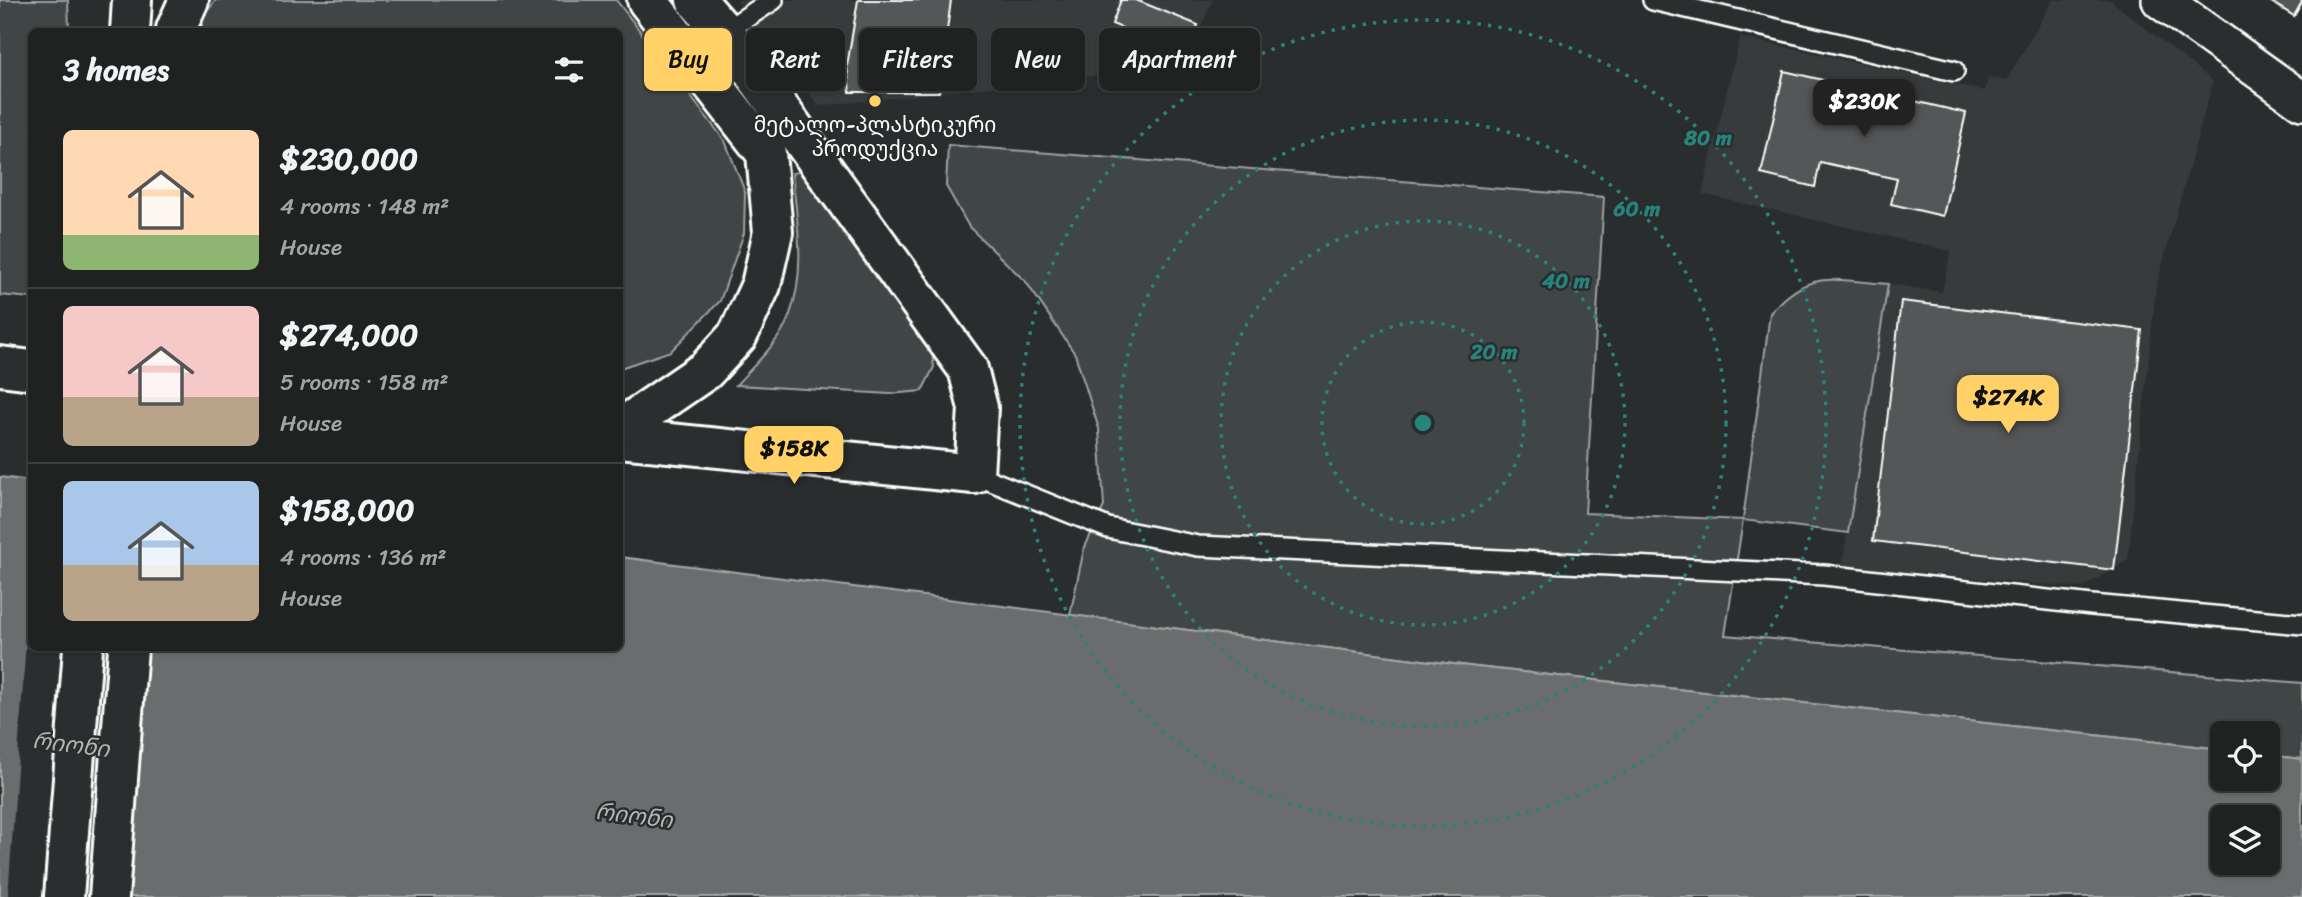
<!DOCTYPE html>
<meta charset="utf-8">
<style>
body{margin:0;font-family:Sriracha,"Noto Sans Georgian",sans-serif;background:#2d2f2f;color:#f1f3f6;height:100vh;display:flex;flex-direction:column;font-size:26px;white-space:nowrap}
*{box-sizing:border-box;margin:0}
p{font-size:23px;color:#a2a4a5}
.icon{flex:none;width:38px;height:38px;fill:none;stroke:currentColor;stroke-width:2;stroke-linecap:round;stroke-linejoin:round}
.map{position:relative;flex:1;overflow:hidden}
.sheet{position:absolute;left:28px;top:28px;width:595px;height:623px;display:flex;flex-direction:column;background:#202222;border-radius:10px;box-shadow:0 2px 5px #0004,0 0 0 2px #3d3f40}
.sheet>*{flex:none}
.top-card{position:absolute;left:644px;top:28px;width:665px;height:63px;display:flex;gap:14px}
.tools{position:absolute;left:2210px;top:721px;display:grid;gap:14px}
.tools a{display:grid;place-items:center;width:70px;height:70px;border-radius:10px;background:#202222;box-shadow:0 2px 5px #0004,0 0 0 2px #3d3f40;font-size:35px}
.price{position:absolute;translate:-50% -60px;padding:0 16px;border-radius:14px;background:#ffd166;color:#111;font-size:23px;line-height:46px;filter:drop-shadow(0 2px 4px #0008)}
.price::after{content:'';position:absolute;left:50%;top:42px;width:21px;height:16px;margin-left:-10px;background:inherit;clip-path:polygon(0 0,100% 0,50% 100%)}
.price.active{background:#222;color:#fff}
ul{padding:0;list-style:none}
li{display:flex;align-items:center;gap:21px;height:175px;padding:0 35px}
li+li{border-top:2px solid #3d3f40}
li span{display:grid;place-items:center;flex:none;width:196px;height:140px;border-radius:10px;color:#555}
li>.icon{margin-inline-start:auto}
span .icon{width:84px;height:84px;fill:#fffc;stroke-width:1}
li b{font-size:30px}
h2{display:flex;justify-content:space-between;align-items:center;height:84px;padding:0 35px;font-size:30px}
.pill{padding:0 24px;border-radius:10px;background:#202222;box-shadow:0 2px 5px #0004,0 0 0 2px #3d3f40;font-size:24px;line-height:63px}
.pill.active{background:#ffd166;color:#111}
.map>svg:first-child{display:block}
.built{fill:#373a3b}
.green{fill:#414445;stroke:#a0a2a2;stroke-width:2}
.water{fill:#6a6c6d;stroke:#a6a7a7;stroke-width:2;fill-rule:evenodd}
.pier{fill:#2a2d2e}
.building{fill:#555758;stroke:#fff;stroke-width:2}
.lines{fill:none;stroke-linecap:round;stroke-linejoin:round}
.lane-casing{stroke:#fff;stroke-width:24}
.street-casing{stroke:#fff;stroke-width:42}
.secondary-casing{stroke:#fff;stroke-width:44}
.primary-casing{stroke:#fff;stroke-width:44}
.lane{stroke:#2a2d2e;stroke-width:19}
.street{stroke:#2a2d2e;stroke-width:37}
.secondary{stroke:#2a2d2e;stroke-width:38}
.primary{stroke:#2a2d2e;stroke-width:38}
.ring{fill:none;stroke:#27847c;stroke-width:3.5;stroke-dasharray:3.5 7}
.poi-dot{fill:#ffd166;stroke:#2a2d2e;stroke-width:2.5}
.labels{text-anchor:middle;dominant-baseline:central;stroke-width:5;stroke-linejoin:round;paint-order:stroke}
.poi-label{font-size:21px;fill:#fff;stroke:#2a2d2e}
.water-label{font-size:23px;font-style:italic;fill:#b4b6b6;stroke:#2a2d2e}
.centre{fill:#27847c;stroke:#2a2d2e;stroke-width:3.5}
.ring-label{font-size:21px;text-anchor:middle;font-weight:bold;fill:#27847c;stroke:#2a2d2e;stroke-width:5;stroke-linejoin:round;paint-order:stroke}
</style>
<div class="map">
<svg width="2302" height="897" viewBox="0 0 2302 897">
<rect width="100%" height="100%" fill="#2a2d2e"/>
<filter id="ink" filterUnits="userSpaceOnUse"><feTurbulence type="fractalNoise" baseFrequency=".0143" numOctaves="2"/><feDisplacementMap in="SourceGraphic" scale="14" xChannelSelector="R" yChannelSelector="G"/><feConvolveMatrix kernelMatrix="1 2 1 2 8 2 1 2 1" color-interpolation-filters="sRGB"/></filter>
<g filter="url(#ink)">
<path class="built" d="M736 0H1213L1183 66 819 106Z
M2053 0H2110L2213 81 2156 287 2128 560 2082 588 1842 566 1888 284 1942 292 1951 251 1702 194 1740 37 1985 91 1988 77 2006 81Z"/>
<path class="green" d="M0 0H68L69 31 32 32 31 298 0 295Z
M216 0H616L725 141 745 192 744 233 720 301 671 351 620 368V32L200 31 206 13Z
M948 145 1604 197 1585 513 1743 520 1770 313C1811 267 1832 281 1888 284L1848 533 1743 520 1725 635 2302 683V759L2268 755V733H2222V749L1477 667 1070 615 1084 549 1104 506 1099 429 1075 354 1026 282 969 227 946 186Z
M805 171 809 184 930 339 934 367 922 391 890 394 736 385C754 365 779 343 789 317 807 271 797 221 792 173Z"/>
<path class="water" d="M0 477 31 481 32 648H620V557L1477 667 2222 749V779H2268V755L2302 759V897H0ZM2222 817H2268V863H2222Z"/>
<path class="pier" d="M31 571 32 648H150L131 897H8Z"/>
<path class="building" d="M858 0H951L939 92H850L847 66Z
M1121 0H1136L1198 25 1187 54 1112 24Z
M2268 0H2302V2L2294 16Z
M1784 71 1966 113 1943 216 1891 204 1897 179 1820 162 1815 187 1761 174Z
M1901 301 2142 330 2114 570 1873 541Z"/>
<g class="lines">
<g class="lane-casing">
<path id="lane" d="M1653 0 1954 71
M724 32 773 0
M974 474 1108 528 1198 546 1824 575 2092 605 2302 624"/>
</g>
<g class="street-casing">
<path id="street" d="M2161 0 2302 101"/>
</g>
<g class="secondary-casing">
<path id="secondary" d="M0 366 32 370
M620 438 974 474"/>
</g>
<g class="primary-casing">
<path id="primary" d="M696 0 724 32 968 369 978 408 974 474
M176 29 189 0
M130 32 132 0
M620 429 706 370 738 335 761 285 773 232 766 153 647 0
M64 897 83 648
M109 897 128 648"/>
</g>
<use href="#lane" class="lane"/>
<use href="#street" class="street"/>
<use href="#secondary" class="secondary"/>
<use href="#primary" class="primary"/>
</g>
</g>
<g class="ring">
<circle cx="1423" cy="423" r="101"/>
<circle cx="1423" cy="423" r="202"/>
<circle cx="1423" cy="423" r="303"/>
<circle cx="1423" cy="423" r="403"/>
</g>
<circle class="poi-dot" cx="875" cy="101" r="7"/>
<g class="labels">
<g class="poi-label">
<text x="875" y="125">მეტალო-პლასტიკური<tspan x="875" dy="24">პროდუქცია</tspan></text>
</g>
<g class="water-label">
<text transform="translate(71 745) rotate(7)">რიონი</text>
<text transform="translate(634 816) rotate(7)">რიონი</text>
</g>
</g>
<circle cx="1423" cy="423" r="10" class="centre"/>
<g class="ring-label">
<text x="1708" y="145">80 m</text>
<text x="1637" y="216">60 m</text>
<text x="1566" y="288">40 m</text>
<text x="1494" y="359">20 m</text>
</g>
</svg>
<div class="tools">
<a><svg class="icon" aria-label="locate" viewBox="0 0 24 24"><circle cx="12" cy="12" r="6"/><path d="M12 2v4M12 18v4M2 12h4M18 12h4"/></svg></a>
<a><svg class="icon" aria-label="layers" viewBox="0 0 24 24"><path d="M12 4l9 5-9 5-9-5zM3 14l9 5 9-5"/></svg></a>
</div>
<b class="price active" style="left:1864px;top:139px">$230K</b>
<b class="price" style="left:2008px;top:435px">$274K</b>
<b class="price" style="left:794px;top:486px">$158K</b>
<div class="top-card">
<a class="pill active">Buy</a>
<a class="pill">Rent</a>
<a class="pill">Filters</a>
<a class="pill">New</a>
<a class="pill">Apartment</a>
</div>
<section class="sheet">
<h2>3 homes<svg class="icon" aria-label="filters" viewBox="0 0 24 24"><path d="M4 7h16M4 17h16"/><circle cx="9" cy="7" r="2"/><circle cx="15" cy="17" r="2"/></svg></h2>
<ul>
<li><span style="background:linear-gradient(#ffd9b3 75%,#8fb573 0)"><svg class="icon" aria-label="home" viewBox="0 0 24 24"><path d="M3 11l9-7 9 7M6 9v11h12V9"/></svg></span><div><b>$230,000</b><p>4 rooms · 148 m²</p><p>House</p></div></li>
<li><span style="background:linear-gradient(#f6c9c9 65%,#b9a48a 0)"><svg class="icon" aria-label="home" viewBox="0 0 24 24"><path d="M3 11l9-7 9 7M6 9v11h12V9"/></svg></span><div><b>$274,000</b><p>5 rooms · 158 m²</p><p>House</p></div></li>
<li><span style="background:linear-gradient(#a9c7e8 60%,#b9a48a 0)"><svg class="icon" aria-label="home" viewBox="0 0 24 24"><path d="M3 11l9-7 9 7M6 9v11h12V9"/></svg></span><div><b>$158,000</b><p>4 rooms · 136 m²</p><p>House</p></div></li>
</ul>
</section>
</div>
